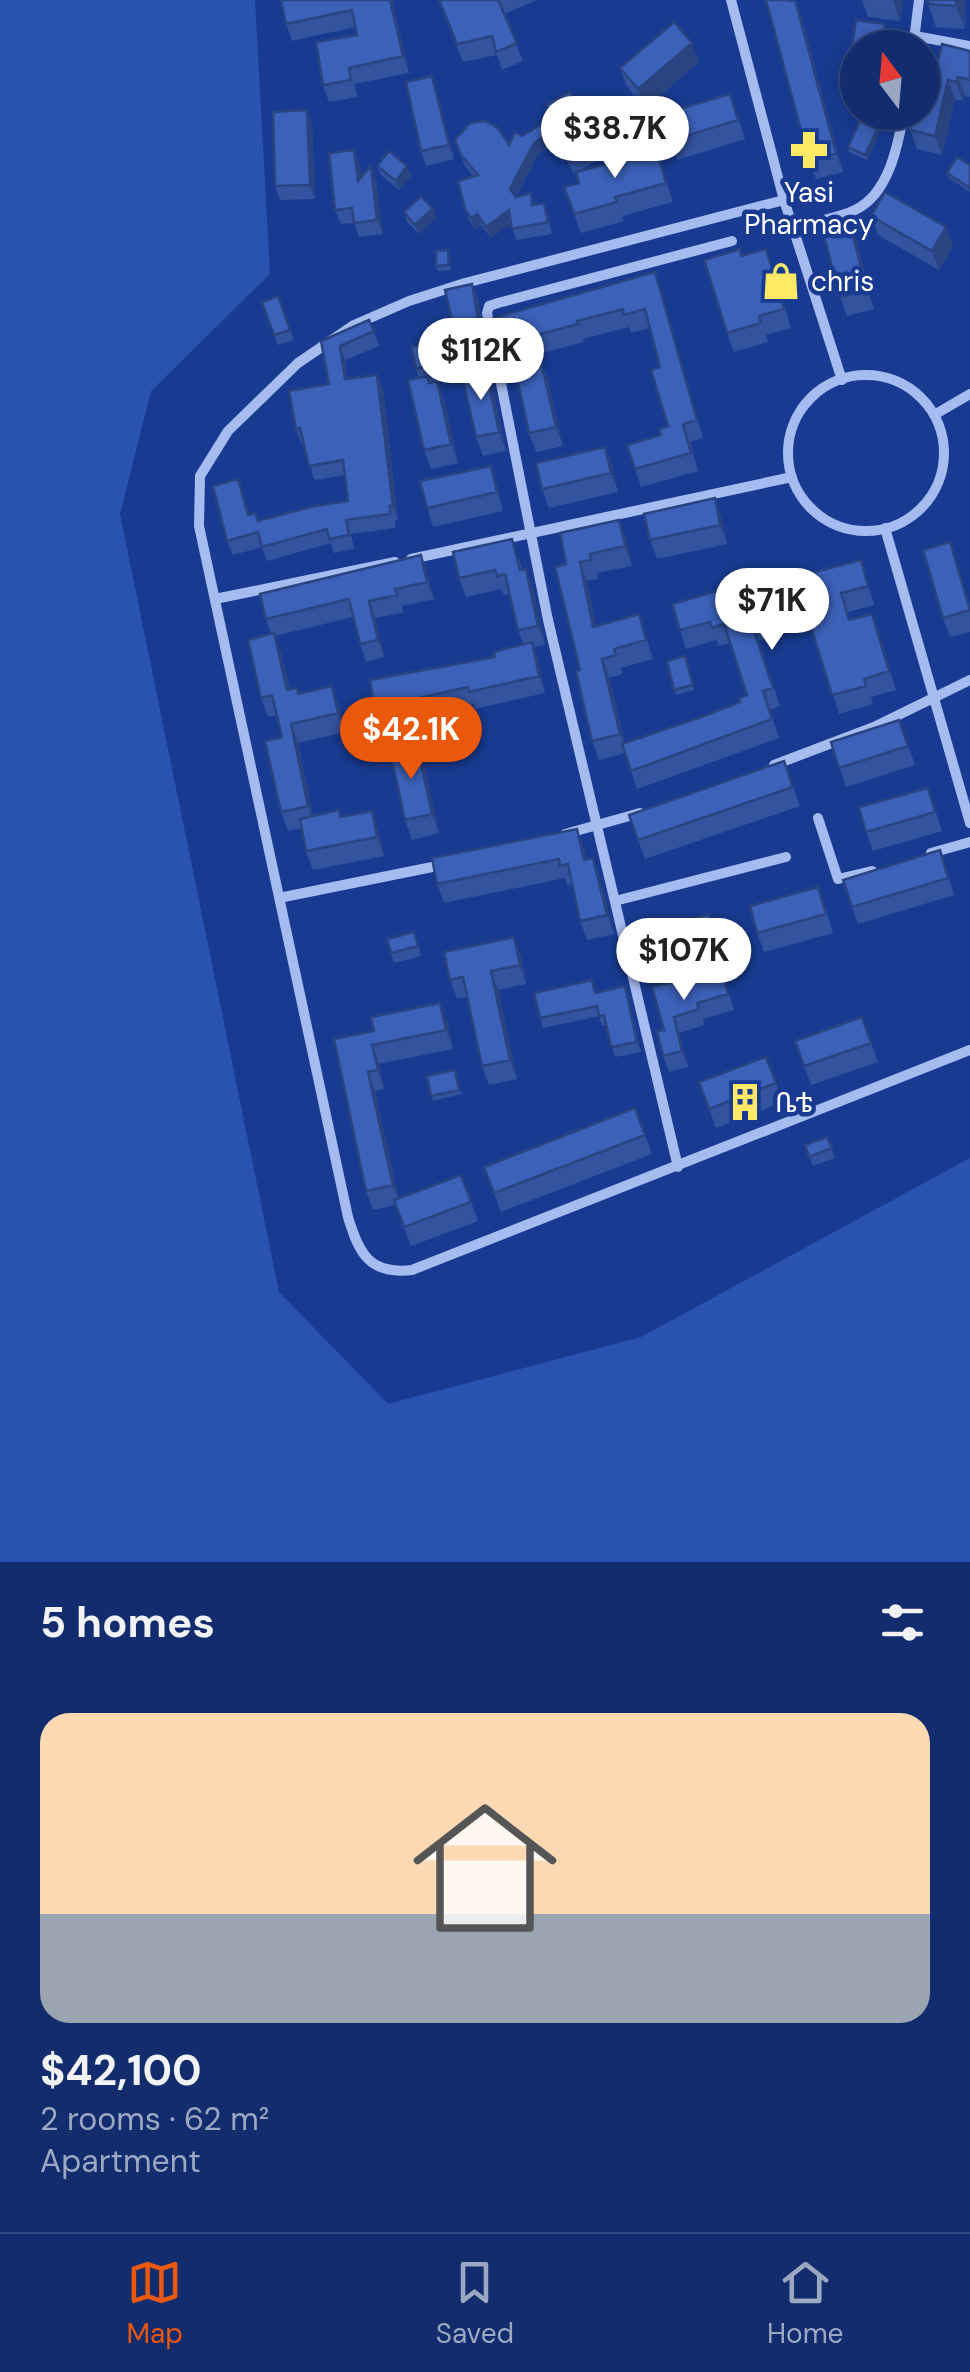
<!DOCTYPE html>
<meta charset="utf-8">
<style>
body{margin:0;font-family:"DM Sans","Noto Sans Ethiopic",sans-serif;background:#1f3875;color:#f1f3f6;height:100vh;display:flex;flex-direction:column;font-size:38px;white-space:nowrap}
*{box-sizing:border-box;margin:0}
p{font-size:32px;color:#9ca7c2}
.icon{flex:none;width:55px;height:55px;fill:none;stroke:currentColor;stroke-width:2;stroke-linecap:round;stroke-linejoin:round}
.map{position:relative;height:1562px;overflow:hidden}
.panel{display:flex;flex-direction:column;background:#122c6d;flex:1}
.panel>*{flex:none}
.needle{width:65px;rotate:344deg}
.tools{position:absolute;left:840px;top:30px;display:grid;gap:20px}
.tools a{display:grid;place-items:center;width:100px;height:100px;border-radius:50%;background:#122c6d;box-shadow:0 5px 25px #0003,0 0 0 2px #314880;font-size:50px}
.price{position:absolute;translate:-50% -85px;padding:0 22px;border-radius:35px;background:#fff;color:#222;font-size:32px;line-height:65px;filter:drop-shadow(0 2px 5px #0008)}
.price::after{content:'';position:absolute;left:50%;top:60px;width:30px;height:22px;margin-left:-15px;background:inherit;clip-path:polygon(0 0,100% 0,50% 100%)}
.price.current{background:#ea580c;color:#fff}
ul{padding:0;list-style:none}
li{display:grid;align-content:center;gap:20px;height:530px;padding:0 40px}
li+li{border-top:2px solid #314880}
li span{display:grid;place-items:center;height:310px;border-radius:30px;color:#555}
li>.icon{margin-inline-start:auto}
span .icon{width:180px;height:180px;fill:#fffc;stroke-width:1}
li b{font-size:42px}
h2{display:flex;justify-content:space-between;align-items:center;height:120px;padding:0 40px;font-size:42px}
.tabs{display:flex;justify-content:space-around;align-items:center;height:140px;border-top:2px solid #314880;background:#122c6d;font-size:28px;color:#9ca7c2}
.tabs a{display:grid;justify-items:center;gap:5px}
.tabs .current{color:#ea580c}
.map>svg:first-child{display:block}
.green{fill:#2a53b0}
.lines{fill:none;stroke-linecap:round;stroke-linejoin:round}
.minor{stroke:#a6bcf0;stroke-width:10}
.wall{fill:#34539e}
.shaded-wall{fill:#2a4481}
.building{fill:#3c61b8;stroke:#2a4481;stroke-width:2.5}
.labels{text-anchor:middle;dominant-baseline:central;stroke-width:9;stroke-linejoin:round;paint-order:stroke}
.poi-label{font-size:28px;fill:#fff;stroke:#183b91;text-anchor:start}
</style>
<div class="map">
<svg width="970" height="1562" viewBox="0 0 970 1562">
<rect width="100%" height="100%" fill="#183b91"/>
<path class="green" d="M0 0H255L270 274 151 391 120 514 279 1292 388 1404 641 1337 970 1158V1562H0Z"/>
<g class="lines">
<path class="minor" d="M731 0 784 200 842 380
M915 36 970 46
M913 48 919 0
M784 200 465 283 409 301 354 325 298 363 228 431 200 476 199 526 348 1217C359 1254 370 1275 412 1270L970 1050
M793 227C812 222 837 219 855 210 889 194 898 145 904 112
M788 453a78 78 0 1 1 156 0a78 78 0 1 1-156 0Z
M934 415 970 394
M885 528 970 823
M411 559 792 477
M215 599 395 562
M774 765 874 727 970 680
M818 818 838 879 872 871
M565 834 640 813
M931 853 970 842
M279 898 447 864
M615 901 786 857
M678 1167 548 620 487 313 489 306 498 303 732 241"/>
</g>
<path class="wall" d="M392 0 409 73 355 84 357 97 329 102 323 85 357 35 355 27 292 41 286 24Z
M438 0H537L504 14 523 61 502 70 497 55 463 62Z
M764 0H796L802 19 843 172 816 179 809 160 769 8Z
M862 0H903L900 21 868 17Z
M966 0 965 29 936 27 928 4Z
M856 20 885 24 892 43V48H858V110L852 109 845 90Z
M970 51V97L965 96 963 101 955 99 942 155 917 149 910 130 934 76Z
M699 62 645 108 627 87 620 68Z
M432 76 437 91 454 159 426 166 421 151Z
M576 101 593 113 613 139 617 150 578 171 657 150 673 202 622 216 624 221 581 233 564 187 579 183 576 173 574 174 557 142 538 154 516 197 535 205 548 214 552 234 516 240 511 223 491 238 481 225 475 229 469 220 465 209 474 177 465 166 455 140 509 145 551 118 546 105Z
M737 113 745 139 677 160 670 141Z
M880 121 879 134 867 160 849 152 848 147Z
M312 125 315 199 280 200 275 186Z
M354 150 360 165 361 178 376 180 383 234 359 237 354 223 341 224 335 210Z
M970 165V192L949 178 947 173Z
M377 166 411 176 399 190 381 175Z
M433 208 436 218 419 234 407 222 404 212Z
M871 216 946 227 953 246 939 270 878 235Z
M849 221 856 240 874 309 847 316 840 297Z
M448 250 451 270 438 271 436 266Z
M742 256 773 268 791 328 766 335 768 342 734 352 727 333Z
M655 272 703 438 690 442 698 471 641 487 635 469 668 426 660 367 650 328 631 333 629 327 583 339 584 342 506 363 499 345Z
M472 284 478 299 489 367 438 377 439 380 430 383 444 400 458 463 431 469 424 450 419 378 416 369 450 338 452 320Z
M278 296 294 340 278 345 274 335Z
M369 320 379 346 345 360 348 379 377 375 383 389 398 520H395V528L351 534 354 549 334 553 331 543 267 561 262 547 233 555 227 541 238 479 249 514 259 521 348 501 345 475 314 480 304 443H301L296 429 329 384 321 341Z
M540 358 547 377 563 446 536 452 529 433Z
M486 370 493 389 506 451 483 456 476 437Z
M605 447 612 466 618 492 549 508 542 489Z
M497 485 503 511 433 527 427 508Z
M715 498 721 517 727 544 657 559 650 540Z
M626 539 632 566 597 573 598 579 587 581 596 626 645 633 653 659 621 668 623 674 609 678 625 743 707 715 740 702 747 695 730 643 719 646 716 640 686 649 680 630 748 603 795 590 861 560 874 605 848 612 850 620 872 614 896 690 871 697 873 704 839 714 811 625 758 641 780 706 770 710 779 738 637 789 625 753 599 760 592 741 580 670 566 564Z
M950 542 970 605V632L950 637 943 618Z
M421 555 427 572 434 599 402 606 403 613 375 618 384 657 366 662 360 644 353 617 275 636 281 652 290 690 299 694 332 686 339 705 345 732 298 743 313 816 341 817 378 830 384 856 313 870 306 851 302 828 288 831 281 812 282 737 277 715 268 717 261 698 271 634 266 619Z
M519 558 522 570 533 588 545 645 533 647 545 693 475 709 474 704 398 721 404 748 424 764 439 833 412 840 405 820 392 762 388 763 381 746 370 680 495 657 523 644 518 630 509 594 504 595 501 589 466 597 459 578Z
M685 656 694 690 676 695 667 661Z
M899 720 915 765 846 787 831 742Z
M784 761 800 806 645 859 638 840Z
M928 788 942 831 873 851 866 832Z
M577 829 587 860 593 858 600 877 614 934 587 940 580 921 572 884 567 885 565 878 444 903 437 884Z
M946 867 954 895 858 924 843 880Z
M825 906 833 933 764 952 757 933Z
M709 914 724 960 655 979 648 960Z
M418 942 421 956 394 963 391 953Z
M521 956 526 984 498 990 517 1079 489 1085 482 1066 467 997 457 999 450 980Z
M721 968 734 1010 703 1019 704 1025 679 1033 688 1067 669 1072 663 1056 664 1030 652 987Z
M596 993 628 996 641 1052 615 1057 606 1025 602 1026 599 1016 543 1028 540 1018Z
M862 1017 878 1062 811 1085 795 1041Z
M447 1022 453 1049 379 1064 384 1089 375 1091 399 1199 461 1175 478 1221 411 1246 396 1205 373 1210 366 1191 334 1039Z
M766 1057 783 1102 716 1128 699 1082Z
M455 1070 461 1094 433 1101 427 1076Z
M635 1108 652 1154 501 1212 484 1167Z
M827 1137 835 1158 813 1166 805 1145Z"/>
<path class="shaded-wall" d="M390 0H392L409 73 403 56Z
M796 0 802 19 843 172 836 153Z
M894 0H903L900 21 894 3Z
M956 0H966L965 29 956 6Z
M885 24 892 43V48H882Z
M692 43 699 62 645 108 638 89Z
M432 76 437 91 454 159 449 145Z
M958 77 965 96 963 101 956 82Z
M948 80 955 99 942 155 935 136Z
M307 110 312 125 315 199 310 185Z
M878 117 880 121 879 134 867 160 865 155Z
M553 131 557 142 538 154 514 200 510 189 534 143Z
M354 150 360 165 364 196 358 181Z
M657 150 663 168 673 202 666 183Z
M371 166 376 180 383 234 377 220Z
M407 166 411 176 399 190 396 181Z
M433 208 436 218 419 234 415 225Z
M509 210 513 222 491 238 486 227Z
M477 214 481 225 475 229 471 218Z
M849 221 856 240 874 309 867 290Z
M946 227 953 246 939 270 932 251Z
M655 272 661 290 703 438 697 420Z
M472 284 478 299 489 367 483 351Z
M340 346 345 360 350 393 345 379Z
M540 358 547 377 563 446 556 427Z
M486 370 493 389 506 451 499 432Z
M377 375 383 389 398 520 393 506Z
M437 381 444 400 458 463 451 444Z
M605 447 612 466 618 492 611 473Z
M491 466 497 485 503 511 497 492Z
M715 498 721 517 727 544 720 525Z
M619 520 626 539 632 566 625 546Z
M421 555 427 572 434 599 427 582Z
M580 562 587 581 600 646 593 627Z
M526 569 533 588 545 645 538 626Z
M369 601 375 618 384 657 378 640Z
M872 614 879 632 896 690 889 671Z
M274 633 281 652 294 709 287 690Z
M532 642 538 659 545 693 539 676Z
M602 659 609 678 627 753 620 734Z
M332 686 339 705 345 732 338 713Z
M392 704 398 721 406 758 400 741Z
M291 724 298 743 315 825 308 806Z
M417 745 424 764 439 833 432 814Z
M372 811 378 830 384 856 377 837Z
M577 829 584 848 591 879 584 860Z
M593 858 600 877 614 934 607 915Z
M514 937 521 956 526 984 520 965Z
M491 971 498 990 517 1079 510 1060Z
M625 986 628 996 641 1052 637 1042Z
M440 1003 447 1022 453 1049 446 1030Z
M674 1017 679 1033 688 1067 682 1051Z
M372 1045 379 1064 384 1089 378 1070Z
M368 1072 375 1091 400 1204 393 1185Z"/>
<path class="building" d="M281 0H390L403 56 349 68 351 80 323 85 316 42 357 35 352 10 286 24Z
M439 0H498L517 43 496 52 492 36 457 44Z
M766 0H789V1L795 0 836 153 809 160Z
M928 0H956V6L928 4Z
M856 20 885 24 882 48H858V92L845 90Z
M674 22 692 43 638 89 620 68Z
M942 44 970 51V80L958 77 956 82 948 80 935 136 910 130 914 112H922L923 73 934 76Z
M432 76 449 145 421 151 406 82Z
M570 92 576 101 584 96 593 113 597 110 613 139 570 162 553 131 534 143 510 189 516 197 531 193 532 205 544 203 548 222 512 229 509 210 486 227 477 214 471 218 465 209 458 181 478 175 461 155 455 140 470 123 485 121 498 128 509 145 515 132 522 136 553 117 546 105Z
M730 94 738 120 670 141 662 114Z
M307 110 310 185 275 186 273 112Z
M878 117 877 130 865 155 848 147 860 121Z
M354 150 358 181 371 166 377 220 354 223 352 208 335 210 329 153Z
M657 150 666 183 615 197 617 202 574 214 564 187 579 183 576 172Z
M389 151 407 166 396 181 377 166Z
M957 157 970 165V188L947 173Z
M885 192 946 227 932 251 871 216Z
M421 196 433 208 415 225 404 212Z
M849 221 867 290 840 297 822 228Z
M740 249 741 256 766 249 784 309 759 316 761 323 727 333 704 260Z
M448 250 449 265 436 266V251Z
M655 272 697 420 683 424 691 453 635 469 627 445 661 435 659 429 668 426 651 370 660 367 645 309 624 315 623 309 577 321 578 324 499 345 494 318Z
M472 284 483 351 433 361V364L416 369 411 347 450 338 446 322 452 320 445 290Z
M278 296 290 330 274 335 262 302Z
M369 320 374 331 340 346 345 379 377 375 393 506H390V514L346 520 349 535 329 539 327 529 262 547 258 532 227 541 213 486 238 479 248 515 255 513 258 521 315 506 348 501 343 460 309 466 300 428 296 429 289 391 329 384 321 341Z
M540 358 556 427 529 433 514 364Z
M486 370 499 432 476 437 462 376Z
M428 376 429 383 437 381 451 444 424 450 408 380Z
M605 447 611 473 542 489 536 463Z
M491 466 497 492 427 508 420 481Z
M715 498 720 525 650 540 644 514Z
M619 520 625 546 590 554 591 560 580 562 593 627 639 614 646 640 614 649 616 655 602 659 620 734 592 741 576 671 580 670 555 567 566 564 560 533Z
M512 539 520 570 526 569 538 626 518 630 505 574 497 576 495 570 459 578 453 552Z
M950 542 970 610 943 618 923 550Z
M421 555 427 582 395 589 397 595 369 601 378 640 360 644 349 599 266 619 260 594Z
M861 560 868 586 841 593 849 620 872 614 889 671 864 679 866 686 832 695 805 607 751 622 773 688 763 691 772 719 631 771 622 744 707 715 740 702 739 698 747 695 724 624 712 628 710 622 680 630 672 604 741 584 747 604 795 590 791 578Z
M274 633 287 690 297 688 298 694 332 686 338 713 291 724 308 806 281 812 265 741 282 737 272 695 261 698 248 640Z
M532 642 539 676 469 692 468 687 392 704 400 741 381 746 370 680 495 657 494 652Z
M685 656 693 685 674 690 667 661Z
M899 720 908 746 839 768 831 742Z
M417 745 432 814 405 820 390 751Z
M784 761 793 787 638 840 629 815Z
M928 788 935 812 866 832 859 807Z
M339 810 340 817 372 811 377 837 306 851 300 819Z
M577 829 584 860 593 858 607 915 580 921 568 864 560 866 559 859 437 884 432 858Z
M940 850 948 878 852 907 843 880Z
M818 887 826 914 757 933 750 906Z
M709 914 717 941 648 960 640 933Z
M414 932 418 946 391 953 387 939Z
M514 937 520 965 491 971 510 1060 482 1066 463 977 450 980 444 952Z
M721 968 728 994 697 1003 699 1009 674 1017 682 1051 663 1056 657 1031 664 1030 652 987Z
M592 980 595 993 625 986 637 1042 611 1047 604 1015 599 1016 597 1006 540 1018 534 993Z
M440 1003 446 1030 372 1045 378 1070 368 1072 393 1185 366 1191 334 1039 374 1031 371 1017Z
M862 1017 871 1043 804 1066 795 1041Z
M766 1057 776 1083 709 1109 699 1082Z
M455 1070 459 1090 431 1096 427 1076Z
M635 1108 645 1135 494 1193 484 1167Z
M827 1137 832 1148 809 1157 805 1145Z
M461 1175 471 1202 404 1227 394 1200Z"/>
<defs>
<g id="pharmacy-bare" transform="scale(3)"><path d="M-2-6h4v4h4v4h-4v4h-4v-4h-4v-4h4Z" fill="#ffe965" stroke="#183b91" stroke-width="2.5" paint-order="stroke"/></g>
<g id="shop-bare" transform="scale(3)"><path d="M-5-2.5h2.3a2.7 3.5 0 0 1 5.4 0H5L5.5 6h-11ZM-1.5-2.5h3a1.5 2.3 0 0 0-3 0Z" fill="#ffe965" stroke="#183b91" stroke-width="2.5" paint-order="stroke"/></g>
<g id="building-bare" transform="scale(3)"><path d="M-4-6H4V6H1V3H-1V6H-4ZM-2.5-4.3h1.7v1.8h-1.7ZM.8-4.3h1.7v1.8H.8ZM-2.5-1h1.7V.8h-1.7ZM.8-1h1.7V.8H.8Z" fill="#ffe965" stroke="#183b91" stroke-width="2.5" paint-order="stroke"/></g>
</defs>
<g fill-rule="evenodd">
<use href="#pharmacy-bare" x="809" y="150"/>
<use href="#shop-bare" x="781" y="281"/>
<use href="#building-bare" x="745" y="1102"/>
</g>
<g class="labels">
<g class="poi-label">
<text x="809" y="192" text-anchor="middle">Yasi<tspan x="809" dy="32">Pharmacy</tspan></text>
<text x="811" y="281">chris</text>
<text x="775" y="1102">ቤቴ</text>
</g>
</g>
</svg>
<div class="tools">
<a><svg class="needle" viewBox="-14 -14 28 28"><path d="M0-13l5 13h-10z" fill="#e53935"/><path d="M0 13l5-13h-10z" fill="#9ca7c2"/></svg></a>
</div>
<b class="price" style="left:615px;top:181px">$38.7K</b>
<b class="price" style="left:481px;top:403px">$112K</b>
<b class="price" style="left:772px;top:653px">$71K</b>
<b class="price current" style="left:411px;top:782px">$42.1K</b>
<b class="price" style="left:684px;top:1003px">$107K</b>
</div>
<section class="panel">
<h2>5 homes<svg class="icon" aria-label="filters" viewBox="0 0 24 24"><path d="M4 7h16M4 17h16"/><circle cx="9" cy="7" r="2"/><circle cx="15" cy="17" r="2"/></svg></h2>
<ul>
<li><span style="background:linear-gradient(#ffd9b3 65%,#9aa5b1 0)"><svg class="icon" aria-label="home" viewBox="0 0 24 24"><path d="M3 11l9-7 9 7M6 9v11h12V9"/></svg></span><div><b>$42,100</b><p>2 rooms · 62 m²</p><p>Apartment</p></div></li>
</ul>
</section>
<nav class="tabs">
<a class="current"><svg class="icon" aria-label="map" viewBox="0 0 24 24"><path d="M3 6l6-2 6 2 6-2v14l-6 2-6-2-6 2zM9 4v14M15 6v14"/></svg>Map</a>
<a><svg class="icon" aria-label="saved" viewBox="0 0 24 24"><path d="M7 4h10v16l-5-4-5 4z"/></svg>Saved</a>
<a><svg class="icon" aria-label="home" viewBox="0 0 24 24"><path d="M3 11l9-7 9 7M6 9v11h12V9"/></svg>Home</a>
</nav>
